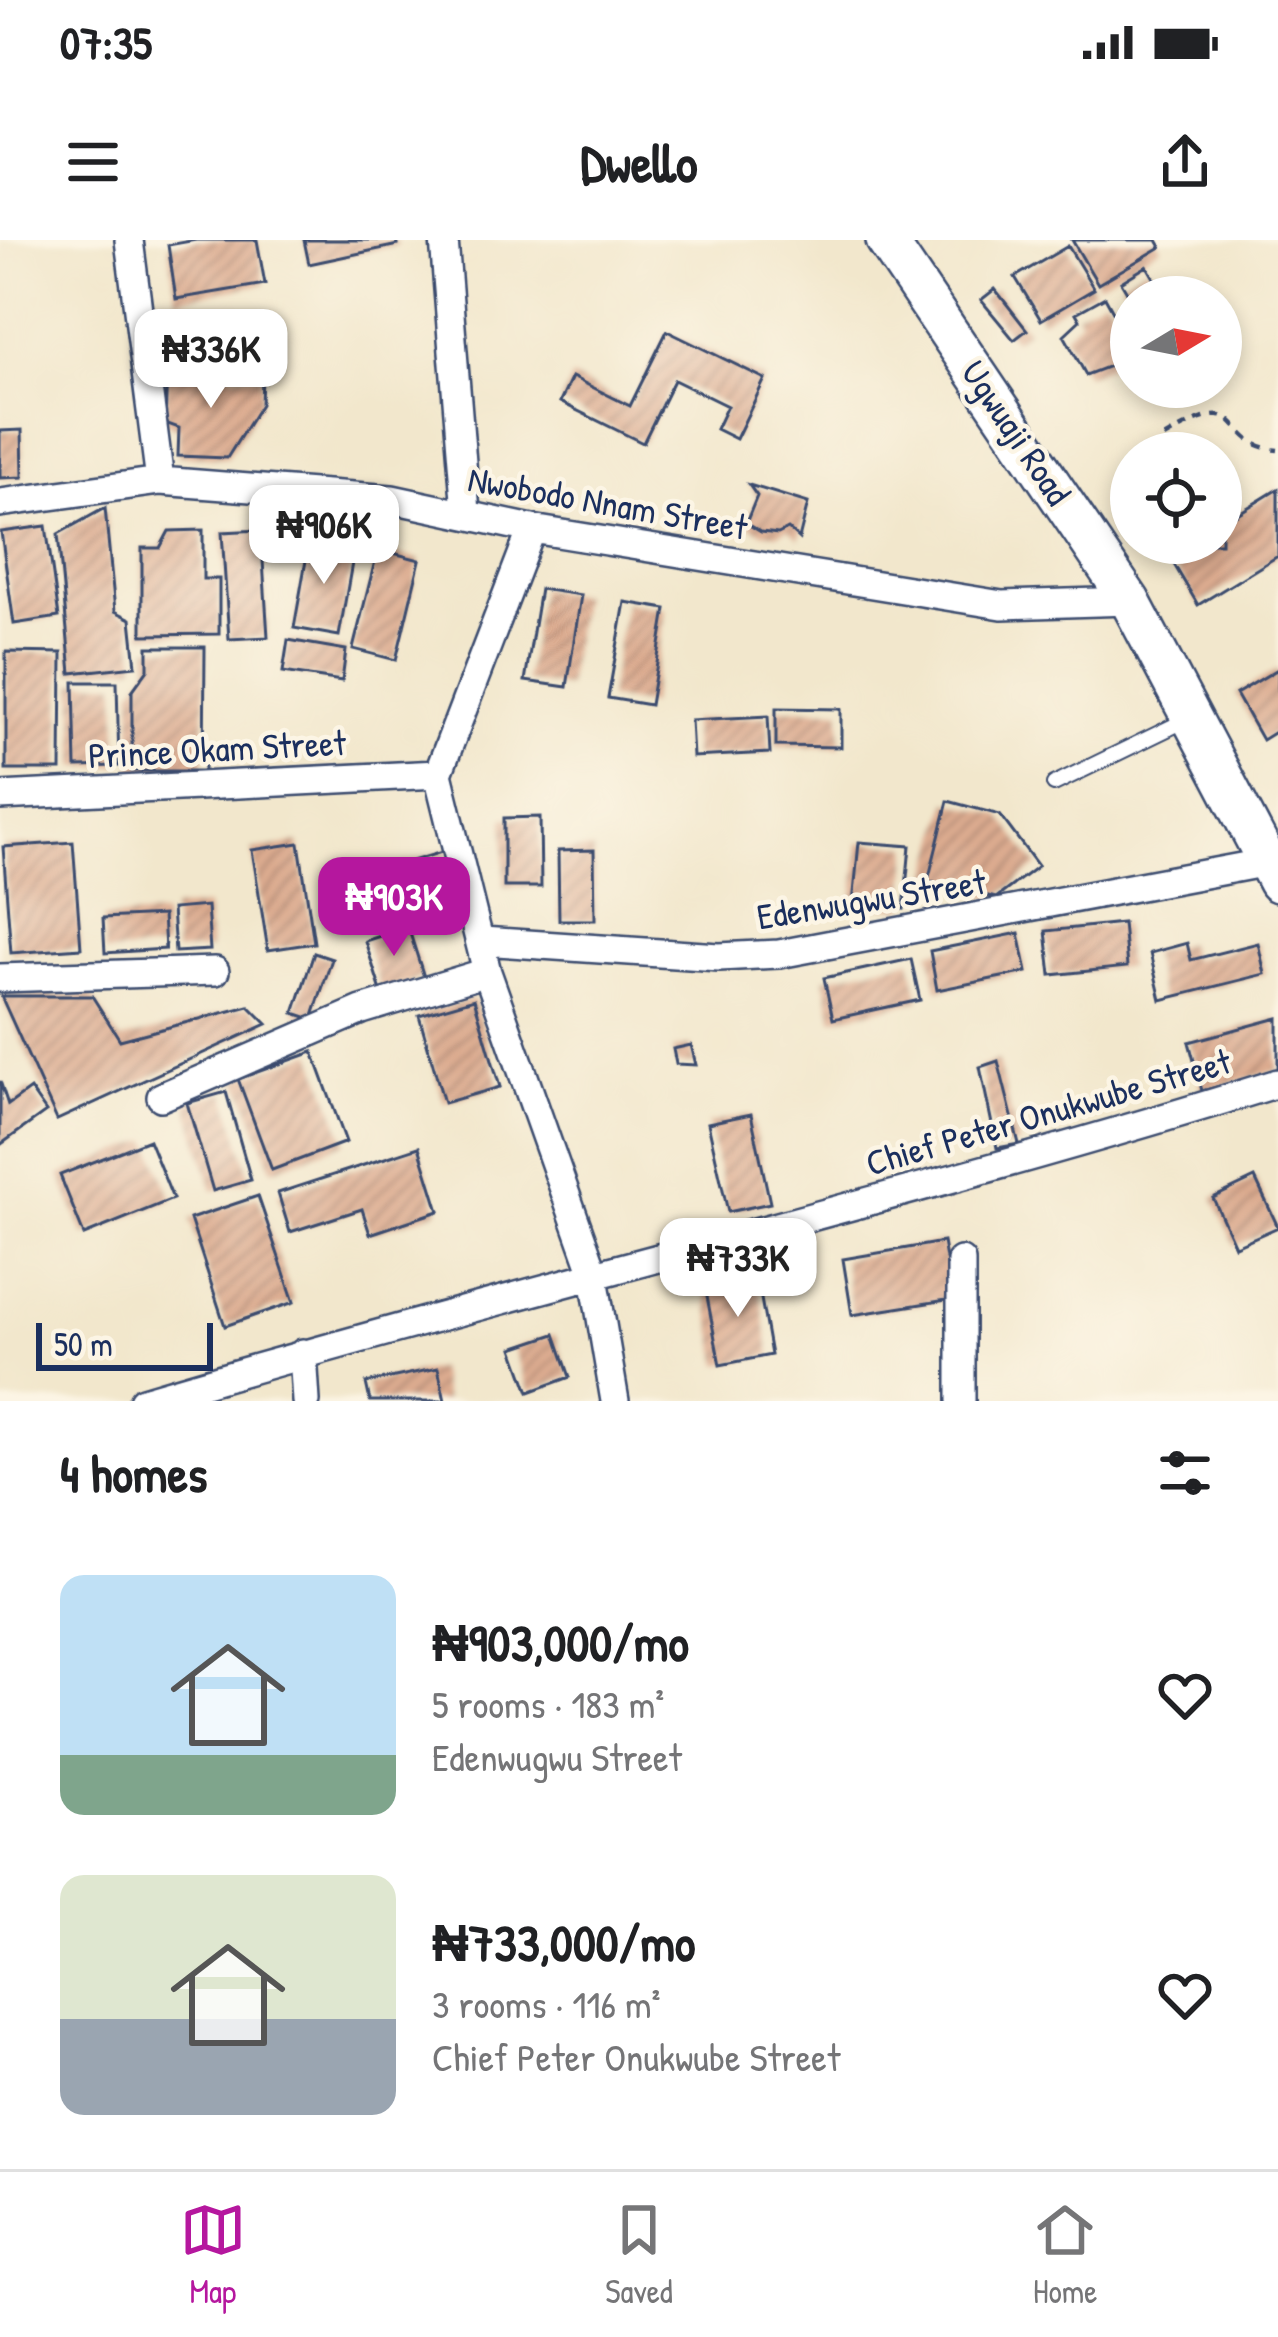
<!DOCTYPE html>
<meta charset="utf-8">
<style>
body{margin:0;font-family:"Patrick Hand",sans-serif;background:#f2f2f2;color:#202124;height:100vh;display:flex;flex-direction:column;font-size:45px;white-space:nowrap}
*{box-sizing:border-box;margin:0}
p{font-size:39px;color:#757577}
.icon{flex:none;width:66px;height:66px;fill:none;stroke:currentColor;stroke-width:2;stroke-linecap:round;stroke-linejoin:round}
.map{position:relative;height:1161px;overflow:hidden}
.side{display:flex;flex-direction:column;background:#fff;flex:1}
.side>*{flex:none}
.needle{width:78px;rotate:80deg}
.fabs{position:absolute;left:1110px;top:36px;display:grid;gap:24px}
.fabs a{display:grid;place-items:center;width:132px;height:132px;border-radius:50%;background:#fff;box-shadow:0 6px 18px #0003;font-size:60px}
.scale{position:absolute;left:36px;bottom:30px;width:177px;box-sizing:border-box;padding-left:12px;border:6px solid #1b2f5e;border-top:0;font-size:33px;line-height:42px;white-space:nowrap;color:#1b2f5e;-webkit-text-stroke:9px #fcf5e5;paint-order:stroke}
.price{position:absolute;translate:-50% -102px;padding:0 27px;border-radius:24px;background:#fff;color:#222;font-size:39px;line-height:78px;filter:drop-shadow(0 3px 6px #0008)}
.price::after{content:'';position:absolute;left:50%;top:72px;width:36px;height:27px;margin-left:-18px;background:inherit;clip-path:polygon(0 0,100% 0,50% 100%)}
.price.current{background:#b5179e;color:#fff}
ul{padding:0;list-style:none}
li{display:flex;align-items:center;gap:36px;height:300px;padding:0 60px}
li span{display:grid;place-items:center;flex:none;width:336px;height:240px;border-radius:24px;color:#555}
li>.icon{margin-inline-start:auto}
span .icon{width:144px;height:144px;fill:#fffc;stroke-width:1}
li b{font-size:51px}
h2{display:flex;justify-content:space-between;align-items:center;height:144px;padding:0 60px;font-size:51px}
.status{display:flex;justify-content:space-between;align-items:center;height:84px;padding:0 60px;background:#fff;direction:ltr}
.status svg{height:33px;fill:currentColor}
header{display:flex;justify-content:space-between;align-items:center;height:156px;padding:0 60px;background:#fff;font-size:54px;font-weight:700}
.dock{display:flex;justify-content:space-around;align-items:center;height:168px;border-top:3px solid #e0e0e0;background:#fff;font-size:33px;color:#757577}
.dock a{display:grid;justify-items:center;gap:6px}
.dock .current{color:#b5179e}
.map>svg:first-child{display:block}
.building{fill:url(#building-hatch)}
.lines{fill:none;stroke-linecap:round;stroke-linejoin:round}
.service-casing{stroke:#3b4b6e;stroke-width:18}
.minor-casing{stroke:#3b4b6e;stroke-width:32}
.secondary-casing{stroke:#3b4b6e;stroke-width:44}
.path{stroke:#3b4b6e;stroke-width:4.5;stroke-dasharray:9 9;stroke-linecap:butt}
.service{stroke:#fff;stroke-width:14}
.minor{stroke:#fff;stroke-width:27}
.secondary{stroke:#fff;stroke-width:39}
.labels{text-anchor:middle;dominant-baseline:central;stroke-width:9;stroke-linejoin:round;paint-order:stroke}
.street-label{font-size:36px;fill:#1b2f5e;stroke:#fcf5e5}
</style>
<div class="status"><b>07:35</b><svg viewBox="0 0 49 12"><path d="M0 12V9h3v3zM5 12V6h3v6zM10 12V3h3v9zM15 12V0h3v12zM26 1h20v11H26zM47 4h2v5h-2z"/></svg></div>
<header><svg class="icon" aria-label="menu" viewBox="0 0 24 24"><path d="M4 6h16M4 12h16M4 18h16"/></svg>Dwello<svg class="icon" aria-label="share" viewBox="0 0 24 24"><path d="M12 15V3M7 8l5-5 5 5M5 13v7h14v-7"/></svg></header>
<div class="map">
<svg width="1278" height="1161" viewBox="0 0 1278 1161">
<defs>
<pattern id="building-hatch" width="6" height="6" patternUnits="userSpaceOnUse" patternTransform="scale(3)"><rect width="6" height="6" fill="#dcab8f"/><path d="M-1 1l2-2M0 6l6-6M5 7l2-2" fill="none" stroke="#b28c78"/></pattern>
</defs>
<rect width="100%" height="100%" fill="#fcf5e5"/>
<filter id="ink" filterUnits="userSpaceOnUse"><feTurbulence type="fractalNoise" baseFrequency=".00833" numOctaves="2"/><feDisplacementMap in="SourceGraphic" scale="24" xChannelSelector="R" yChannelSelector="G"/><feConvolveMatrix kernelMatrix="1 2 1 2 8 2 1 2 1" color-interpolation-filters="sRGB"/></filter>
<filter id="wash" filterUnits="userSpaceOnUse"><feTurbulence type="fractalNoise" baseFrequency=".004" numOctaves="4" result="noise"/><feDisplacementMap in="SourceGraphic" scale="48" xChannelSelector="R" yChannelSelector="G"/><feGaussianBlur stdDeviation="2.7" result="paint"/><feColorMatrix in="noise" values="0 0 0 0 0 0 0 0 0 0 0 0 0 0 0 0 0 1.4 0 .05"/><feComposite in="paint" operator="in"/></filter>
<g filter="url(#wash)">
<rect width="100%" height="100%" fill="#f2e7cc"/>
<g id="blocks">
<path class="building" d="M196 0H257L265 44 176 59 168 5Z
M304 0H397L398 5 309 24Z
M1072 0H1157L1161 7 1098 44Z
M1068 6 1094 49 1041 80 1015 37Z
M1147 26 1165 57H1130L1121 42Z
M995 49 1027 90 1014 100 981 60Z
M1105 57 1131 104V118L1086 135 1064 95 1080 80 1076 73Z
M667 91 765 139 736 199 716 189 727 166 674 140 643 203 560 162 572 137 630 166Z
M167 132 262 136 261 164 227 218 178 216 179 188 165 183Z
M22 190 23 237 0 238V191Z
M749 245 808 263 799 299 788 289 778 294 761 292 746 283 757 256Z
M1278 249V316L1198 365 1169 316 1190 303H1221V284Z
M105 268 115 371 131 379 136 426 71 433 58 294Z
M46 286 59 377 14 384 1 292Z
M203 290V339H219V394L142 395V308H160L169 291Z
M261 290 268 397 229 399 222 292Z
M310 298 355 306 339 396 294 388Z
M378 309 420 320 396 420 353 409Z
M540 349 581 355 567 447 525 441Z
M625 362 666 369 650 465 608 458Z
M288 400 346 410 342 441 283 432Z
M148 407H205L204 531H132V451L148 429Z
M6 412 62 413 61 530H6Z
M1278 429V490L1262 500 1236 454Z
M74 442H117L119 526 76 527Z
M776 468 841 469V507L776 506Z
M768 476 770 513 693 517 691 480Z
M948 561 1000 575 1038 626 996 658 928 641Z
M540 577 541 647H504V578Z
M73 602 81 708 11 713 3 607Z
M859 602 910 606 904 669 853 664Z
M299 603 314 703 268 710 252 610Z
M594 610 595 680H559L558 611Z
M445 611 460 661 371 688 356 638Z
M207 666 210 710 175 712 172 669Z
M163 675 165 709 105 713 103 678Z
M1123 683 1127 727 1051 735 1046 691Z
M408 687 424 737 381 751 365 701Z
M1019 693 1027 732 937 750 930 711Z
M1187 703 1191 720 1258 703 1265 734 1161 760 1150 713Z
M314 713 332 719 312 779 294 773Z
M911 719 920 760 833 779 824 738Z
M1 756H92L120 800 249 766 267 784 57 880Z
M474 759 500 847 444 863 419 775Z
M1278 778V830L1202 851 1189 802Z
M691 805 696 825 676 824 673 809Z
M313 812 346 902 272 930 238 839Z
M998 821 1019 904 997 908 980 827Z
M0 841 8 865 30 849 46 872 0 905Z
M226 852 251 940 213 951 187 863Z
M751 874 770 963 728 972 708 883Z
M149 900 173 959 84 995 60 935Z
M419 907 439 971 370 994 362 969 290 992 278 953Z
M1255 938 1278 987 1235 1006 1213 958Z
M258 956 294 1062 225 1086 190 979Z
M943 1002 953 1059 852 1075 843 1019Z
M757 1036 771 1115 720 1125 705 1046Z
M555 1094 570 1137 529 1152 513 1108Z
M438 1128 445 1161H370L366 1143Z"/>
</g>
</g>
<g filter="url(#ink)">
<use href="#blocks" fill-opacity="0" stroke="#3b4b6e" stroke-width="3"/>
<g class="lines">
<g class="service-casing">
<path id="service" d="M1054 544 1186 480"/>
</g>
<g class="minor-casing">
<path id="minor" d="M129 0 160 241
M444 0 466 272
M0 263 160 241 392 259 532 289 1002 365 1130 361
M532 289 438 534 487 732 593 1031 615 1161
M0 556 438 534
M482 701 719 717 779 714 1268 622
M0 738 215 731
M161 857 362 770 487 732
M303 1113 306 1161
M143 1161C520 1049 903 960 1278 843
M961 1161V1021"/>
</g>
<g class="secondary-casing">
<path id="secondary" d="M886 0 1130 361 1278 642"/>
</g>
<path class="path" d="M1164 198C1253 144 1217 204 1278 210"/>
<use href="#service" class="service"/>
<use href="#minor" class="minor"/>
<use href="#secondary" class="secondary"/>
</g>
</g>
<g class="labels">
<g class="street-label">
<text transform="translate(1017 192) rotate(56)">Ugwuaji Road</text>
<text transform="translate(608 262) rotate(10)">Nwobodo Nnam Street</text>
<text transform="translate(217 508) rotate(-3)">Prince Okam Street</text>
<text transform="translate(871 658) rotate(-9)">Edenwugwu Street</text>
<text transform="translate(1048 871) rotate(-16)">Chief Peter Onukwube Street</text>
</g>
</g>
</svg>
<div class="fabs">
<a><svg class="needle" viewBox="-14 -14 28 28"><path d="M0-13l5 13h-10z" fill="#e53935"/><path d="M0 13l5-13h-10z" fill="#757577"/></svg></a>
<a><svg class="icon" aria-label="locate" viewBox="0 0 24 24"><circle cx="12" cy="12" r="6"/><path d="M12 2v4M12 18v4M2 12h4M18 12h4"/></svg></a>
</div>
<div class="scale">50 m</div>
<b class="price" style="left:211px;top:171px">₦336K</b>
<b class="price" style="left:324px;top:347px">₦906K</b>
<b class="price current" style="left:394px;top:719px">₦903K</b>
<b class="price" style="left:738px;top:1080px">₦733K</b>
</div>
<section class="side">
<h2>4 homes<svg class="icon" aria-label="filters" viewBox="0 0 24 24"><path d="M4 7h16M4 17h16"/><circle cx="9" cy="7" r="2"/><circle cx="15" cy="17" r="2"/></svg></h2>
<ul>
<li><span style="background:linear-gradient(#bfe0f5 75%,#7fa58c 0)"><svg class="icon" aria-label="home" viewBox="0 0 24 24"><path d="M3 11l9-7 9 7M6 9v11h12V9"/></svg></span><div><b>₦903,000/mo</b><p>5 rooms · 183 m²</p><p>Edenwugwu Street</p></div><svg class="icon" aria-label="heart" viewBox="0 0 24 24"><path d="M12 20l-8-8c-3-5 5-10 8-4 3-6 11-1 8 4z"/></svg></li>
<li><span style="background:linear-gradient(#dfe7d0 60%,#9aa5b1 0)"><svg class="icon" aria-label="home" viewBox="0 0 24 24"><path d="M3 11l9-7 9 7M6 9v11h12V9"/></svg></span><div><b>₦733,000/mo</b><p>3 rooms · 116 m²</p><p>Chief Peter Onukwube Street</p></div><svg class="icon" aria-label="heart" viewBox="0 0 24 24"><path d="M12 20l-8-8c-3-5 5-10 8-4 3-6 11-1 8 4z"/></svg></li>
</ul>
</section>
<nav class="dock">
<a class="current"><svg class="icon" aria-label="map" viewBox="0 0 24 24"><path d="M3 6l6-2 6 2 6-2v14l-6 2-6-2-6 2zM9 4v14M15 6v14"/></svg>Map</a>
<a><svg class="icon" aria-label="saved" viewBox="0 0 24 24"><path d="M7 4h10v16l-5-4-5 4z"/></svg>Saved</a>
<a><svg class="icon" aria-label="home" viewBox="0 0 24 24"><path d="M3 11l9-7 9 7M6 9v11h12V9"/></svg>Home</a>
</nav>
